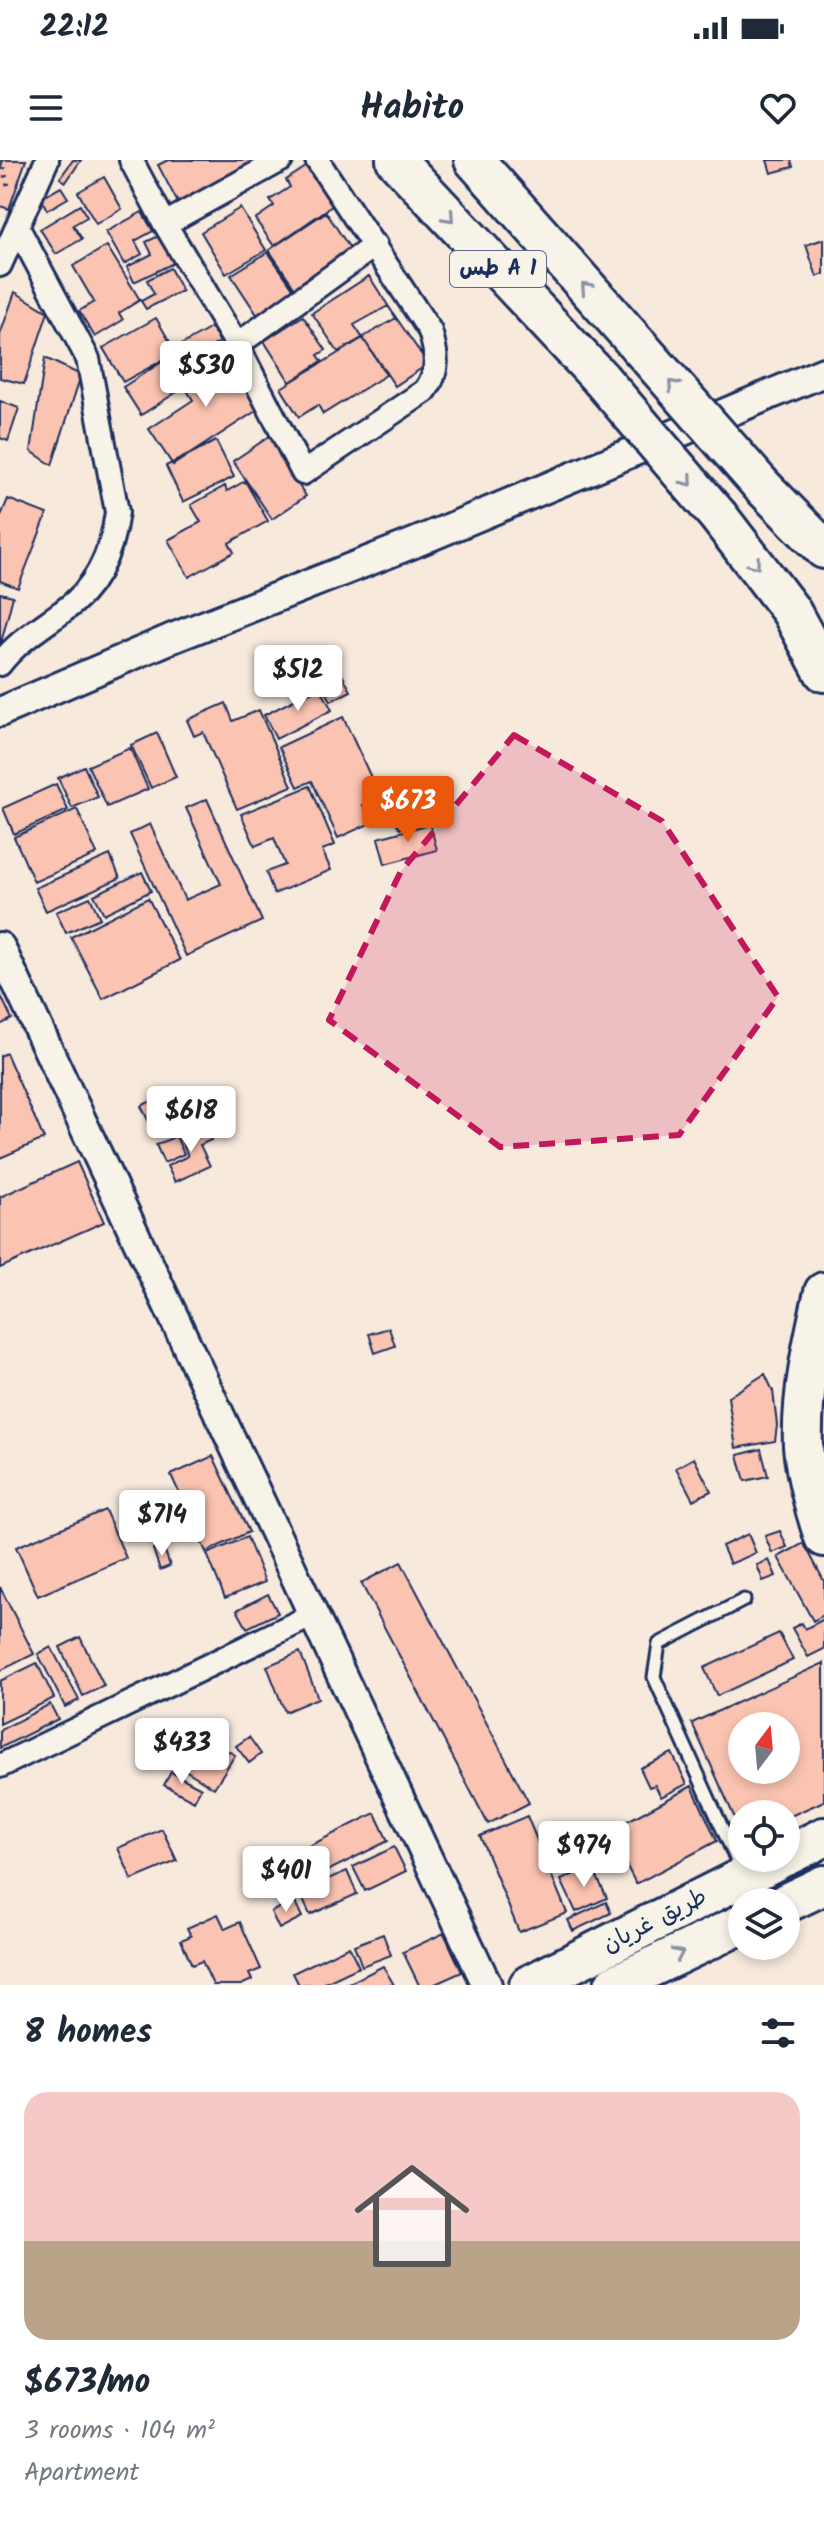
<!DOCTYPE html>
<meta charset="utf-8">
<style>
body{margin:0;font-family:Kalam,"Playpen Sans Arabic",sans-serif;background:#f2f2f3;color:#1f2937;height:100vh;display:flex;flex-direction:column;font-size:30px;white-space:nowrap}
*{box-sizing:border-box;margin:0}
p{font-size:26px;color:#747a83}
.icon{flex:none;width:44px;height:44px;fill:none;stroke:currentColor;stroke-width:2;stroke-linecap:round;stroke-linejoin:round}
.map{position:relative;height:1825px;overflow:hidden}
.drawer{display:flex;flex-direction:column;background:#fff;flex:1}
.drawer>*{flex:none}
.needle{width:52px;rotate:16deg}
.controls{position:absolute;left:728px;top:1552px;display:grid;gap:16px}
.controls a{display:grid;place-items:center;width:72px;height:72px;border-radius:50%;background:#fff;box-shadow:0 4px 12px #0003;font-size:40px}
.price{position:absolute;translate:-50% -68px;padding:0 18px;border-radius:8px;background:#fff;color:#222;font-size:26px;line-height:52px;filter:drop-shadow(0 2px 4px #0008)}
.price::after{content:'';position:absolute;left:50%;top:48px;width:24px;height:18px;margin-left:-12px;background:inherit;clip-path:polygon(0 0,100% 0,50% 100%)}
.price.selected{background:#ea580c;color:#fff}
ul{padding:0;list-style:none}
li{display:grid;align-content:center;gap:16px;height:424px;padding:0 24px}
li span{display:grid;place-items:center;height:248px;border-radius:24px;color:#555}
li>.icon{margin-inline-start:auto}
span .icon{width:144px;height:144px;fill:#fffc;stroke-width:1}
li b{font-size:34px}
h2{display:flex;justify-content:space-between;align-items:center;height:96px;padding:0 24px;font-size:34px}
.status{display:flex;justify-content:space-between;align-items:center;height:56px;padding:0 40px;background:#fff;direction:ltr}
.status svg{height:22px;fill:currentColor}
header{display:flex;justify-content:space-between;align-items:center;height:104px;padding:0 24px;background:#fff;font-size:36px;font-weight:700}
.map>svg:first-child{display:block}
.building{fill:#fbc3b1;stroke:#1b2f5e;stroke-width:2;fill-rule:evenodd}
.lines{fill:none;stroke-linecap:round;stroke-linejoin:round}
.service-casing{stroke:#1b2f5e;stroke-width:17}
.minor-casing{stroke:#1b2f5e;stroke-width:28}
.tertiary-casing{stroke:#1b2f5e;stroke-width:34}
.trunk-casing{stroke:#1b2f5e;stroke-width:44}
.path{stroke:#1b2f5e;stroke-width:5;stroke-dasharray:2 6;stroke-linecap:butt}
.service{stroke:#f7f3e8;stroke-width:11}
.minor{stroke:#f7f3e8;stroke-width:22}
.tertiary{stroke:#f7f3e8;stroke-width:28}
.trunk{stroke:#f7f3e8;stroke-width:38}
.trunk-bridge-casing{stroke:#1b2f5e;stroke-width:44;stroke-linecap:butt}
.trunk-bridge{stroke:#f7f3e8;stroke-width:38}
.oneway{stroke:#8991a3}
.marked{fill:#c2185b;fill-opacity:0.2;stroke:#c2185b;stroke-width:6;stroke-dasharray:16 10;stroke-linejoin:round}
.labels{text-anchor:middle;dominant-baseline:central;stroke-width:6;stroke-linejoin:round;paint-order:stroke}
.shield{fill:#f7f3e8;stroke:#5d6a87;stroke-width:2}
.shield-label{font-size:22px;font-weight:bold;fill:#1b2f5e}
.street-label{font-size:24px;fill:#1b2f5e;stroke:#f7f3e8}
</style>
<div class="status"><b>22:12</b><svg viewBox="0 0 49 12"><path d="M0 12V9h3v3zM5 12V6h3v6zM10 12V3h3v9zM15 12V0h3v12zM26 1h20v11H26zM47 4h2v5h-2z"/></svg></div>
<header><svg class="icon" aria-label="menu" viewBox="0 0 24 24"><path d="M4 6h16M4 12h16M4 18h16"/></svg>Habito<svg class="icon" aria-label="heart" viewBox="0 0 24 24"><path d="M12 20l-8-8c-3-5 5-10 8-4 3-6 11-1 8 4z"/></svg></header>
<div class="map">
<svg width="824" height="1825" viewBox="0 0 824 1825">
<rect width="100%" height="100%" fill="#f8e9dd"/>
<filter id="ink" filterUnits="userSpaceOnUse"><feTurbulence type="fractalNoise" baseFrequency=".0125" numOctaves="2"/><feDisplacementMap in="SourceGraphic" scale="16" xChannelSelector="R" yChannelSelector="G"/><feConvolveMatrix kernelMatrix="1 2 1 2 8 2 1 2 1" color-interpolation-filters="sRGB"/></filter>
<g filter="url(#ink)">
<path class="building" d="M3 0H26L9 49 0 46V10Z
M73 0H81L66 22 60 18Z
M168 0H266L179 45 158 5Z
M767 0H791L793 7 771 13Z
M315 1 342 39 274 86 255 59 274 46 270 40 290 27 286 20Z
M104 17 122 49 96 64 78 32Z
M61 27 68 38 47 50 41 38Z
M80 45 87 57 73 65 82 79 56 94 40 69Z
M240 48 266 90 226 114 201 72Z
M142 52 153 71 135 81 142 94 124 104 106 72Z
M326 52 351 90 295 128 269 90Z
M165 73 178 101 134 122 127 107 152 94 146 82Z
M824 79V114L817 117 806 85Z
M107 86 140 140 119 153 123 160 95 177 79 151 94 142 73 106Z
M268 92 297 134 260 159 231 115Z
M170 108 182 131 146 149 141 141 154 134 147 120Z
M369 116 396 158 338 192 312 153Z
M15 132 48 152 24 224 0 218V175Z
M388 146 428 204 395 226 354 165Z
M303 156 326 190 318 195 322 201 290 222 264 181Z
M156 158 174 189 211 168 220 182 170 211 163 200 123 222 103 188Z
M363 178 386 215 323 254 318 245 299 257 281 228Z
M226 192 262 247 173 305 149 269 193 240 181 221Z
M45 198 81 215 52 305 31 291Z
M165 200 183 228 141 255 123 227Z
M0 241 19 248 8 281 0 278Z
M273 274 294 304 287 308 306 336 272 359 233 301Z
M216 281 234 317 183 342 166 306Z
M245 321 268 361 229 383 234 392 189 417 168 380 201 362 191 345 225 326 227 331Z
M8 339 47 354 18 428 0 421V358Z
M0 433 13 436 1 483H0Z
M331 494 351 531 331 541 312 504Z
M320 527 332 550 276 579 264 555Z
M226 543 233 561 259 550 292 626 237 649 203 572 194 576 187 560Z
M343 557 380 637 363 645 371 663 338 678 312 621 298 627 279 587Z
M157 573 176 617 151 628 131 585Z
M130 588 148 629 107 647 88 606Z
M84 606 98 637 72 648 58 618Z
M409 622 428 653 400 669 382 638Z
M56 624 68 650 14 674 3 648Z
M310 626 335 685 322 690 331 710 274 734 266 712 285 705 274 678 255 686 241 654Z
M207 639 262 761 186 796 130 674 150 664 185 740 221 724 186 648Z
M77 649 97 694 34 722 14 677Z
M430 664 437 690 385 704 378 678Z
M110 695 120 718 46 751 35 728Z
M142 712 151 731 104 754 94 735Z
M90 737 100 758 66 773 56 752Z
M148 738 180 800 103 839 71 777Z
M0 834 12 859 0 865Z
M6 893 44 979 0 998V896Z
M176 929 186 950 151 966 141 946Z
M204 963 211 980 200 985 210 1006 175 1022 167 1006 188 996 179 975Z
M176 976 184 994 164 1003 156 985Z
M77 1002 104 1062 0 1108V1037Z
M389 1168 395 1186 375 1193 369 1174Z
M765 1214 773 1231 777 1265 775 1281 736 1288 728 1237Z
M761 1289 768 1316 745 1321 738 1295Z
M213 1296 249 1372 206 1392 171 1315Z
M694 1298 711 1331 693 1340 676 1308Z
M105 1350 126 1398 38 1436 16 1387Z
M780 1371 787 1387 772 1393 765 1376Z
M748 1374 756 1393 730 1404 722 1386Z
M247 1377 265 1422 225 1438 207 1394Z
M804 1383 824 1421V1455L813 1461 778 1397Z
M163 1385 170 1406 160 1410 153 1389Z
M769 1400 776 1416 763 1421 757 1405Z
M401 1402 529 1643 488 1664 361 1423Z
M0 1427 34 1494 0 1511Z
M268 1434 278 1453 247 1468 237 1450Z
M824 1459V1489L808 1497 792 1468 802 1463 805 1469Z
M779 1473 793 1500 717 1536 704 1508Z
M80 1477 104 1526 83 1536 60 1487Z
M51 1487 79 1540 65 1547 38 1494Z
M300 1492 318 1538 285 1552 267 1506Z
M37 1503 54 1538 0 1564V1521Z
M824 1503V1641L786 1658V1654H742V1674L692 1563ZM742 1566H786V1610H742Z
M50 1544 58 1559 0 1588V1570Z
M190 1567 235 1595 214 1628 169 1600Z
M249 1577 261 1594 249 1603 236 1586Z
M672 1593 687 1624 661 1637 655 1625 649 1627 640 1608Z
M171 1612 201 1628 194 1641 164 1625Z
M692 1626 717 1681 636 1724 609 1671Z
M375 1653 388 1681 275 1737 261 1710Z
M527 1656 567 1753 519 1772 480 1676Z
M162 1669 177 1701 132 1720 118 1688Z
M394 1687 406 1711 365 1731 353 1707Z
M592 1706 607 1738 576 1752 561 1720Z
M347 1711 357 1734 310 1755 299 1731Z
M294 1740 302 1757 279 1769 271 1752Z
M606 1742 611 1753 573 1771 568 1760Z
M218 1754 225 1769 240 1762 261 1809 249 1814 252 1820 241 1825H213L202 1801 192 1805 181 1780 191 1776 187 1768Z
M444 1773 462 1812 433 1825H419L403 1792Z
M383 1774 391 1795 362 1806 354 1785Z
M349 1786 359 1807 321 1825H299L293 1813Z
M383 1806 394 1825H346Z"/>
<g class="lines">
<g class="service-casing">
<path id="service" d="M742 1712 654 1517 659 1484 744 1440"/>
</g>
<g class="minor-casing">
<path id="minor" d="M131 0 165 64 237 185 303 313 425 231C440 211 437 194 430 171L317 0
M165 64 281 0
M0 105 47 0
M237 185 375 85
M0 504C17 482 40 468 62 452 97 428 112 392 117 352L88 199 18 68
M0 1606 313 1455"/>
</g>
<g class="tertiary-casing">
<path id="tertiary" d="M0 552 170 479 414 383 824 212
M0 787 487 1825"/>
</g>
<g class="trunk-casing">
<path id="trunk" d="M396 0 601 219
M474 0 638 185
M761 325 824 389
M719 357 791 451 824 512
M824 1132C813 1181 801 1234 803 1286 805 1312 815 1351 824 1377
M786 1696 824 1677
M786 1743 824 1725
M529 1825 781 1698
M614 1825 742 1764"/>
</g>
<path class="path" d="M1 0 8 26"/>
<use href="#service" class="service"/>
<use href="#minor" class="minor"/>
<use href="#tertiary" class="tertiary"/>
<use href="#trunk" class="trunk"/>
<g class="trunk-bridge-casing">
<path id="trunk-bridge" d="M638 185 761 325
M601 219 719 357"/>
</g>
<use href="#trunk-bridge" class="trunk-bridge"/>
</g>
<defs><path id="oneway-chevron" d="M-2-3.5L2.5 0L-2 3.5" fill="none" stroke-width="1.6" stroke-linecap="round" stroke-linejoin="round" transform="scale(2)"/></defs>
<g class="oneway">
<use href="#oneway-chevron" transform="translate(449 57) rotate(47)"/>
<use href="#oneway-chevron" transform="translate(586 127) rotate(-132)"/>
<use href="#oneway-chevron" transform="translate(673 225) rotate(-131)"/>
<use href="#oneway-chevron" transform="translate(688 321) rotate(50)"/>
<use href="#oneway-chevron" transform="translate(755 404) rotate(53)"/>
<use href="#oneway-chevron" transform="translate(678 1794) rotate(-25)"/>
</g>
</g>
<path class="marked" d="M514 575 662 661 778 837 679 975 500 987 329 860 401 711Z"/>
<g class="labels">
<rect class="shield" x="450" y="91" width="96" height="36" rx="6"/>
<g class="shield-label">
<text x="498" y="109">طس A 1</text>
</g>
<g class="street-label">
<text transform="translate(655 1761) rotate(-27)">طريق غريان</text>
</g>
</g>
</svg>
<div class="controls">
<a><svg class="needle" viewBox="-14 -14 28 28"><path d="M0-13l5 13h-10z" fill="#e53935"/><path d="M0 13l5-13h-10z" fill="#747a83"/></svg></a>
<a><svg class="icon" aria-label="locate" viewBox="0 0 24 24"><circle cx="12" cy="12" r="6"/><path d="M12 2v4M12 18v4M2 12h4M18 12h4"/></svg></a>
<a><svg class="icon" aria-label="layers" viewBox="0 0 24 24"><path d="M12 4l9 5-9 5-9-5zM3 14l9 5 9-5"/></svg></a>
</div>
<b class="price" style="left:206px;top:249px">$530</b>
<b class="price" style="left:298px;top:553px">$512</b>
<b class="price selected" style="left:408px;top:684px">$673</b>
<b class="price" style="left:191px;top:994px">$618</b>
<b class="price" style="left:162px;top:1398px">$714</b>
<b class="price" style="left:182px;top:1626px">$433</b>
<b class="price" style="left:584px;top:1729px">$974</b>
<b class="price" style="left:286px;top:1754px">$401</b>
</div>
<section class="drawer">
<h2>8 homes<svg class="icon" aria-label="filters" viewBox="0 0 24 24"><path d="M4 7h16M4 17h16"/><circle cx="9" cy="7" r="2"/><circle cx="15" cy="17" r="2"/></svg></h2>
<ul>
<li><span style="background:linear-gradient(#f6c9c9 60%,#b9a48a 0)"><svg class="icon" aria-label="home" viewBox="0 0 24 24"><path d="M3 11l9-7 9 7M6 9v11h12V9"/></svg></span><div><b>$673/mo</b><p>3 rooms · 104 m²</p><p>Apartment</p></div></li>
</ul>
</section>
